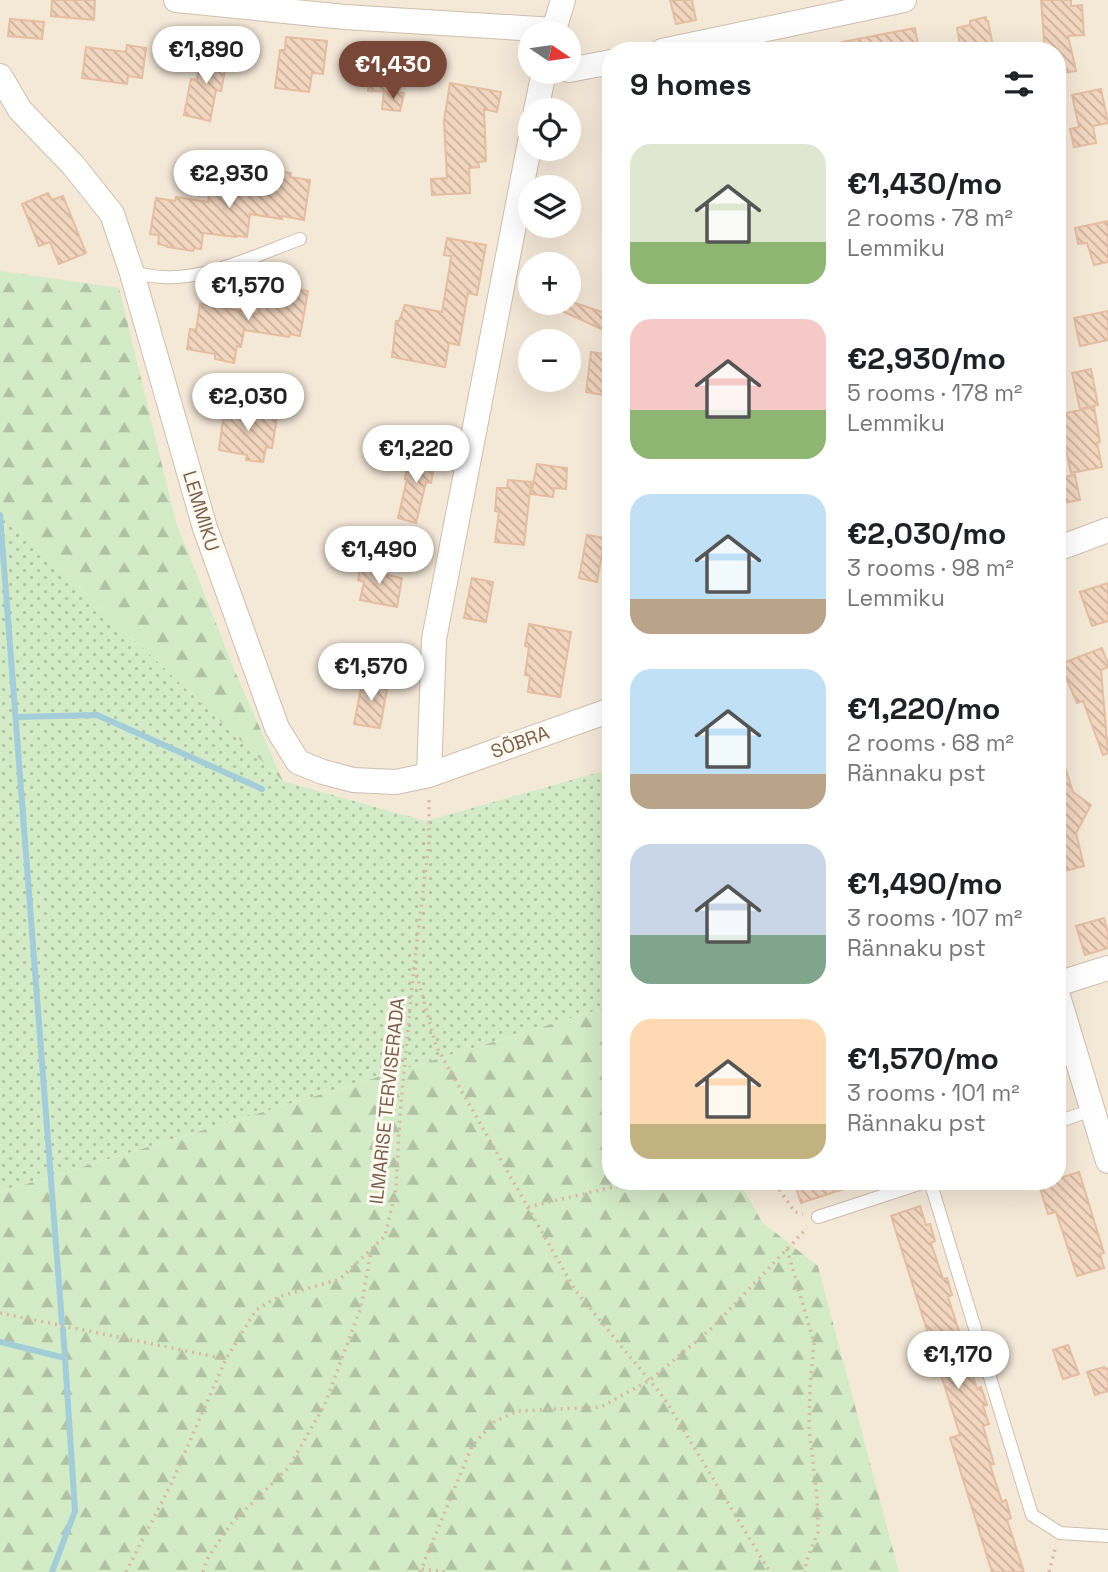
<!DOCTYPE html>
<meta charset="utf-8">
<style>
body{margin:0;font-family:"Space Grotesk",sans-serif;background:#f6f6f6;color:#202124;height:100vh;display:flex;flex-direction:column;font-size:26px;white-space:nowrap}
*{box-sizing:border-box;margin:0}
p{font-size:23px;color:#757577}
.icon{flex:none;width:38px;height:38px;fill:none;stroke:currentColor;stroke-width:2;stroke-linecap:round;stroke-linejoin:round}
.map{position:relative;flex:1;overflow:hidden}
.drawer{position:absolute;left:602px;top:42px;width:464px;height:1148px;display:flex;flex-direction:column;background:#fff;border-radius:28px;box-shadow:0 7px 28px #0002}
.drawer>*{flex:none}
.needle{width:46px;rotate:103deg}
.buttons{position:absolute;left:518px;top:21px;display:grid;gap:14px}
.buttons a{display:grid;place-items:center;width:63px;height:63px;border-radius:50%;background:#fff;box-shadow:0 7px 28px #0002;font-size:35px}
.price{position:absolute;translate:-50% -60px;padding:0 16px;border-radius:24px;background:#fff;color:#222;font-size:23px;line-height:46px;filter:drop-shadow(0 2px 4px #0008)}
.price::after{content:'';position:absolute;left:50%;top:42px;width:21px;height:16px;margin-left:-10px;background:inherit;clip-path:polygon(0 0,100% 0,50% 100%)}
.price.active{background:#794737;color:#fff}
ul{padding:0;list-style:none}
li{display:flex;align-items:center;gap:21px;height:175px;padding:0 28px}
li span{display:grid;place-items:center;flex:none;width:196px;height:140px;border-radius:21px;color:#555}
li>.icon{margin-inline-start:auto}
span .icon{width:84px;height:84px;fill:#fffc;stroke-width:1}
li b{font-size:30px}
h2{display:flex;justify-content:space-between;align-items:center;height:84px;padding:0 28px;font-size:30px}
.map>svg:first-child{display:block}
.residential{fill:#f4e8d7;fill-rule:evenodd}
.grass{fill:url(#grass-dots)}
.forest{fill:url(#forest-firs)}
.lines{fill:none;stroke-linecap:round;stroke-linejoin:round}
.stream{stroke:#a3ced9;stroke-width:6}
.building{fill:url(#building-back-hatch);stroke:#e5bda1;stroke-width:2}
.lane-casing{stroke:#cfbeae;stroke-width:14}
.street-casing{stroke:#cfbeae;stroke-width:26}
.path{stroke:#d8b9a3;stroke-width:3.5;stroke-dasharray:2 5;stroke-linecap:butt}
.lane{stroke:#fff;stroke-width:12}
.street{stroke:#fff;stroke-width:24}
.labels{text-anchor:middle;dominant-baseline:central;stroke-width:6;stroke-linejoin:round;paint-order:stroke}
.street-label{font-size:19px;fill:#785d4c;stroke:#fffaf0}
</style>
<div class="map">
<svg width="1108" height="1572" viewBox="0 0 1108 1572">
<defs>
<pattern id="grass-dots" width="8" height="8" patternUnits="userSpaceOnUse" patternTransform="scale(1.75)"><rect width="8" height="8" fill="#d4ebc7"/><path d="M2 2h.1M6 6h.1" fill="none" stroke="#b1c2a4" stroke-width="1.8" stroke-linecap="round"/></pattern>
<pattern id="forest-firs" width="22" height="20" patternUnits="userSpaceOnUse" patternTransform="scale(1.75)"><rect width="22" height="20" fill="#d4ebc7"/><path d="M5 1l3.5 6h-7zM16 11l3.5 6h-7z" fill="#b1c2a4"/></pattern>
<pattern id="building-back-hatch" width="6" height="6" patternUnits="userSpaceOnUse" patternTransform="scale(1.75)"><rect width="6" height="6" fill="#f2d6c0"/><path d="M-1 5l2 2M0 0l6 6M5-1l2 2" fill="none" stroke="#c9b19e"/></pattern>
</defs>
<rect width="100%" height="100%" fill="#fdf6e9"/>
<path class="residential" d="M0 0H1108V1572H899L818 1266 762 1222 739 1181H1057V51H611V825L603 771 426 821 283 781 235 671 176 522 119 289 0 271ZM530 33H569V72H530ZM530 110H569V149H530ZM530 187H569V226H530ZM530 264H569V303H530ZM530 341H569V380H530Z"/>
<path class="grass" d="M0 512 283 781 426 821 603 771 611 825V1006L0 1192Z"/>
<path class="forest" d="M0 271 119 288 176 522 235 671 283 781 0 512Z
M611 1006V1181H739L762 1222 818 1266 899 1572H0V1192Z"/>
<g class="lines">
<path class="stream" d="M0 515 62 1323
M16 717 97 715 262 789
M63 1329 65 1358
M0 1342 65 1358 75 1511 52 1572"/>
</g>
<path class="building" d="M52 0H95L94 20 51 16Z
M670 0H692L696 20 676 24Z
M1041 0H1071V6L1082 5 1084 35 1068 36 1076 71 1057 74V51H1045Z
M986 17V21H988L994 51H961L957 28 970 25V21Z
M10 19 44 22 42 39 8 36Z
M915 28 919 51H842V42Z
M286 37 327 41 323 74 312 73 309 92 275 88 280 50H285Z
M127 45 146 48 142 78 128 76 127 84 82 78 86 47 126 52Z
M203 50 228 55 221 91 216 90 210 121 184 115 191 79 197 80Z
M370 70 399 75 397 92 368 91Z
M450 83 501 92 497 112 484 109 486 161 478 162 479 167 469 168 470 193 432 195 431 179 447 178 444 121Z
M1101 89 1108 123 1093 126 1096 143 1074 147 1070 129 1079 127 1072 95Z
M384 91 404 93 400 111 382 109Z
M257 168 291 173 290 177 310 180 304 220 282 216V219L250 214 247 237 237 236 236 237 203 233 201 249 194 248 193 251 167 247V246L158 244 159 235 150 234 156 198 175 201 176 197 208 202 210 186 219 187 220 183 254 189Z
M48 193 52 200 63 196 86 253 59 264 50 242 39 246 22 204Z
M1108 221V262L1094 265 1087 243 1078 244 1075 228Z
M447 238 486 245 477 295 468 293 459 345 449 343 445 367 392 357 396 321H399L405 305 442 312 450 265 451 256 444 255Z
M262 284 282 286 308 291 300 336 290 334 289 337 244 330 241 347 237 346 234 363 215 359V354L187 349 190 329 196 330 200 304 258 314Z
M569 301 611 315 608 332 562 311 566 303H569Z
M1108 311V340L1080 346 1074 318Z
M591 352 611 355V380L607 379 604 395 586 392Z
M1091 369 1098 405 1080 409 1072 373Z
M230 404 261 409 260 414 277 417 272 448 266 447 263 462 246 460 247 455 219 450 223 419 228 420Z
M1094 407 1100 442 1097 443 1102 467 1071 473 1062 433 1057 434V415Z
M409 453 436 457 431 483 426 482 416 523 398 518 407 479H405Z
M537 464 567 468 566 489 554 488 553 497 531 494Z
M1075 475 1080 500 1057 504V478Z
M508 480 531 482 524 545 495 542 499 512 495 511 497 488H507Z
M587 535 605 538 597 582 579 578Z
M361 563 378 566 376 573 402 578 397 607 360 600 364 582 358 580Z
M472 578 493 582 486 622 464 618Z
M1108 583V621L1092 626 1080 592Z
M529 624 571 632 560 697 528 692 530 676 525 675 529 647 525 646Z
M1102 648 1108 664V667L1101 670 1108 753 1103 755 1083 701 1077 703 1060 664Z
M363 678 388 683 380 728 354 724Z
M1057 755H1061L1073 792 1091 805 1076 833 1084 866 1057 873Z
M1104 918 1108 933V948L1085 955 1076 926Z
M1079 1172 1104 1253 1100 1254 1104 1268 1077 1276 1056 1212 1048 1214 1039 1185 1051 1181H1057V1179Z
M794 1181H855L856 1185 801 1203Z
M920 1206 926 1225 930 1224 935 1241 931 1243 943 1279 947 1278 952 1295 948 1297 960 1334 964 1333 969 1350 965 1351 977 1389 981 1387 987 1405 983 1406 989 1424 983 1426 994 1464 990 1465 1002 1502 1006 1500 1011 1518 1007 1520 1024 1572H992L950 1438 960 1435 891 1216Z
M1068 1345 1079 1374 1063 1379 1053 1350Z
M1104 1367V1369L1108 1368V1391L1095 1395 1087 1372Z"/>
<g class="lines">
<g class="lane-casing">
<path id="lane" d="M131 271C187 291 248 258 300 239
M1057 1122 1092 1110
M930 1181 1032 1515 1060 1533 1108 1536
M818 1217 928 1181"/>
</g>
<g class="street-casing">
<path id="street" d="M176 0 345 17 554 30
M553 33 563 0
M662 51 904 0
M569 70 611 62
M0 76 20 110 73 165 112 214 131 270 205 528 277 728 298 762 323 772 353 780 396 782 429 775 611 710
M536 110 544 72
M1057 549 1108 530
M429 775 434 639 530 142
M1057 984 1108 968
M1057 993 1108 1161"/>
</g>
<path class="path" d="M415 968 436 1046 575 1290 664 1398 770 1572
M768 1181 780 1191 795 1212 803 1214
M528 1207 638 1181
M787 1249 814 1343 810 1387 809 1428 817 1496 818 1532 806 1562 805 1572
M0 1313 226 1359
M422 1569 448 1572
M126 1572 171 1484 226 1359 256 1310 278 1297 340 1279 385 1236 396 1189 400 1114 414 966 429 842V797
M203 1572 207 1559 231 1524 289 1467 325 1404 361 1307 371 1251
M420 1572 472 1446 494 1422 518 1411 601 1407 650 1380 712 1328 807 1228
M1049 1572 1055 1549"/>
<use href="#lane" class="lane"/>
<use href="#street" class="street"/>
</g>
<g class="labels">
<g class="street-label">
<text transform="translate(201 511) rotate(73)">LEMMIKU</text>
<text transform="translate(520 742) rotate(-20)">SÕBRA</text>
<text transform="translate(387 1101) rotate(-84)">ILMARISE TERVISERADA</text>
</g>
</g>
</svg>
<div class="buttons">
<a><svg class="needle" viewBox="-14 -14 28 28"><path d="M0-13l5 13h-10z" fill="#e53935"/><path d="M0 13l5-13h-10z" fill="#757577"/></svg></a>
<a><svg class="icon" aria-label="locate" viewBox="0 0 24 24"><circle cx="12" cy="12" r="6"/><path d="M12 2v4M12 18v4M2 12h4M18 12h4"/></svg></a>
<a><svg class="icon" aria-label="layers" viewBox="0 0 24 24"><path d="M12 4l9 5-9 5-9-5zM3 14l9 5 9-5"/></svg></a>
<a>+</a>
<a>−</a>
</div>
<b class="price" style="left:206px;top:86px">€1,890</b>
<b class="price active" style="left:393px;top:101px">€1,430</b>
<b class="price" style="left:229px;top:210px">€2,930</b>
<b class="price" style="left:248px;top:322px">€1,570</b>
<b class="price" style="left:248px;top:433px">€2,030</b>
<b class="price" style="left:416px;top:485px">€1,220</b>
<b class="price" style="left:379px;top:586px">€1,490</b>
<b class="price" style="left:371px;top:703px">€1,570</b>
<b class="price" style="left:958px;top:1391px">€1,170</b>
<section class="drawer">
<h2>9 homes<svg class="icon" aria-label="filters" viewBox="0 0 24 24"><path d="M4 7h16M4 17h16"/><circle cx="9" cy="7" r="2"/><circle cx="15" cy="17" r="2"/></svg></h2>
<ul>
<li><span style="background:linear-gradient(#dfe7d0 70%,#8fb573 0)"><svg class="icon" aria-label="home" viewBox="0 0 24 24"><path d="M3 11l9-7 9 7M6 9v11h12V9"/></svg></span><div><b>€1,430/mo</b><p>2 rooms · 78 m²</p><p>Lemmiku</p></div></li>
<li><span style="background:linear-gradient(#f6c9c9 65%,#8fb573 0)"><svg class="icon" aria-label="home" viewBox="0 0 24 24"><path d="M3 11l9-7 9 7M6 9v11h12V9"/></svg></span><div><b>€2,930/mo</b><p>5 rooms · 178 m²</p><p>Lemmiku</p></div></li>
<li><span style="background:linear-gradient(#bfe0f5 75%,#b9a48a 0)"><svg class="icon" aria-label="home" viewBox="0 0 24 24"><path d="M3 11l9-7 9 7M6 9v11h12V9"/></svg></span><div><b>€2,030/mo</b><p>3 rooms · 98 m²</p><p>Lemmiku</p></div></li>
<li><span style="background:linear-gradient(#bfe0f5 75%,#b9a48a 0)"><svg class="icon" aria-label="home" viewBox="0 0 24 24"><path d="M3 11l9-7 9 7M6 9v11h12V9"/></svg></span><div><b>€1,220/mo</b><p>2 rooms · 68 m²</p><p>Rännaku pst</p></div></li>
<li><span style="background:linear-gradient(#c9d6e8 65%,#7fa58c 0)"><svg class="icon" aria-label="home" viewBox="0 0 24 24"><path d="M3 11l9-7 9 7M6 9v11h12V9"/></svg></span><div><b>€1,490/mo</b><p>3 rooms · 107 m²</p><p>Rännaku pst</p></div></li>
<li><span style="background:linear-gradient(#ffd9b3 75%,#c2b280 0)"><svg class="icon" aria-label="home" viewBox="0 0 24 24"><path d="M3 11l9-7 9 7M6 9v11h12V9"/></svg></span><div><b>€1,570/mo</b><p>3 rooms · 101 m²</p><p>Rännaku pst</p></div></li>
</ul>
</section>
</div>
